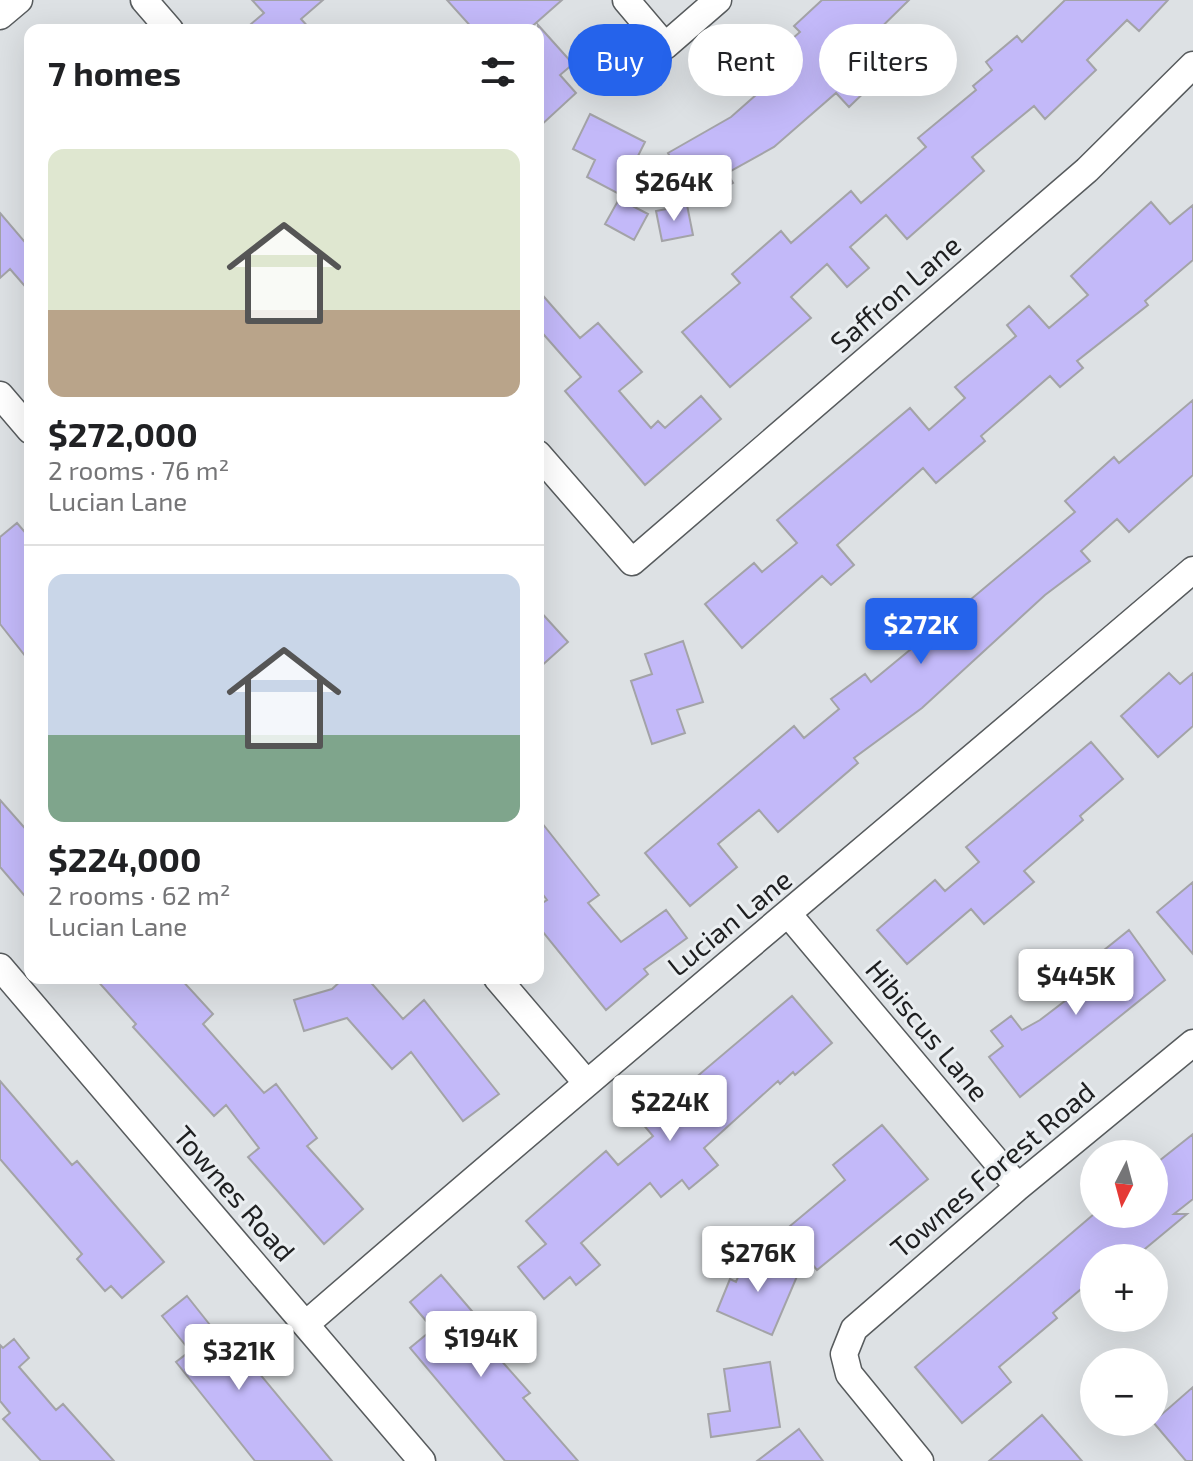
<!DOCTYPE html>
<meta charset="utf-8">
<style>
body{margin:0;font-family:"Exo 2",sans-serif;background:#f2f2f2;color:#202124;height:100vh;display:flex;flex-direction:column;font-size:30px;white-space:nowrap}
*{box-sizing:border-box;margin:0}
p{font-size:26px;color:#757577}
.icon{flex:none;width:44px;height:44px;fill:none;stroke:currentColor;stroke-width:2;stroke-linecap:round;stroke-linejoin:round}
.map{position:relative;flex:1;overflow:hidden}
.details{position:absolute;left:24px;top:24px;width:520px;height:960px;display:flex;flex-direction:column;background:#fff;border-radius:16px;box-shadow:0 8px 32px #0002}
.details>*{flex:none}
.top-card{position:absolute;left:568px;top:24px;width:504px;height:72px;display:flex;gap:16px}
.needle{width:52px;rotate:186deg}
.controls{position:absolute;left:1080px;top:1140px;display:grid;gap:16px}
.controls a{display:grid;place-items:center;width:88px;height:88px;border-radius:50%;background:#fff;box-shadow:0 8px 32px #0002;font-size:40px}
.price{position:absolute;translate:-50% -68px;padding:0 18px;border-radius:8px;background:#fff;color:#222;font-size:26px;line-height:52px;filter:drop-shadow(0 2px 4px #0008)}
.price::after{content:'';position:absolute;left:50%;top:48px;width:24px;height:18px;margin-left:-12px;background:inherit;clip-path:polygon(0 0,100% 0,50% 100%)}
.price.current{background:#2563eb;color:#fff}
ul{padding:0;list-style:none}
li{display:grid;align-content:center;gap:16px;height:424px;padding:0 24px}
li+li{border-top:2px solid #e0e0e0}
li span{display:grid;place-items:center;height:248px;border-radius:16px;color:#555}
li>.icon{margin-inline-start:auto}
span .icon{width:144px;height:144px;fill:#fffc;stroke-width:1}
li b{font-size:34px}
h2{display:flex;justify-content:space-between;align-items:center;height:96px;padding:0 24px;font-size:34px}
.pill{padding:0 28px;border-radius:36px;background:#fff;box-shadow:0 8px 32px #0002;font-size:28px;line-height:72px}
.pill.current{background:#2563eb;color:#fff}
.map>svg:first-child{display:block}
.building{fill:#c3b9f9;stroke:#a3a3a7;stroke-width:2}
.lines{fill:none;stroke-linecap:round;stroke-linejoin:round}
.minor-casing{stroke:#575b5d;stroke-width:29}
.minor{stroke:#fff;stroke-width:26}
.labels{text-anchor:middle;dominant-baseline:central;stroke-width:6;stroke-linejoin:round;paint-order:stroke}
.street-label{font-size:28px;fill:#1e1f20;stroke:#eaeef1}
</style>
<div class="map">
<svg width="1193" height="1461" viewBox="0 0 1193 1461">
<rect width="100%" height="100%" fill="#dde1e4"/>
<path class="building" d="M252 0H323L301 19 311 30H244L264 13Z
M447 0H562L528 30H474Z
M822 0H909L850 58 874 83 849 107 836 93 774 147 727 173 733 183 697 203 668 153 731 117 773 80 761 66 800 32 794 26Z
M1065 0H1168L1139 31 1127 20 1087 60 1096 70 1045 119 1034 106 972 157 984 171 907 239 886 215 850 247 869 268 847 287 827 264 791 297 811 318 730 387 682 332 740 283 732 274 781 231 791 243 851 191 861 203 926 147 918 138 976 90 973 86 992 70 986 62 1017 36 1022 42Z
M538 25 573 64 560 75 576 93 538 128Z
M590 114 645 142 619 194 587 177 595 160 573 149Z
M619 199 648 214 634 240 605 224Z
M1151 202 1170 224 1193 205V260L1145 301 1148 305 1077 361 1083 368 1060 387 1050 376 981 436 985 441 936 483 923 468 837 545 854 565 831 585 822 576 742 648 705 604 754 563 762 572 797 543 777 520 910 408 929 430 965 398 955 387 1016 336 1007 325 1029 306 1049 328 1088 295 1071 276Z
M687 205 693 235 662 241 656 211Z
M0 213 30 248V292L10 269 0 278Z
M538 290 580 338 598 323 642 372 619 391 651 428 658 421 665 428 701 396 721 419 645 485 565 391 581 377 538 328Z
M1193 400V475L1129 532 1117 519 1081 551 1090 561 1045 595 922 708 854 758 858 763 778 832 759 810 718 844 737 867 690 906 645 853 794 726 804 738 839 709 831 699 865 674 871 682 945 621 1075 512 1065 501 1114 457 1119 463Z
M17 523 30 538V662L0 624V537Z
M538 609 568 642 538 669Z
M683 641 703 702 677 710 685 733 652 744 631 681 652 674 645 654Z
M1169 673 1180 684 1193 673V726L1158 757 1121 716Z
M1091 742 1123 779 1080 816 1083 820 1024 871 1034 882 984 924 971 909 907 964 877 930 935 880 945 891 979 862 966 847Z
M0 800 30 834V902L0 867Z
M538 818 599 895 588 903 621 942 666 910 687 938 644 969 648 974 606 1010 538 926V906L547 900 538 888Z
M1193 882V954L1157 912Z
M1129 930 1165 980 1020 1097 989 1057 1003 1046 991 1031 1011 1016 1022 1030 1040 1020 1108 968 1098 955Z
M95 978H180L213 1014 203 1024 264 1093 276 1084 317 1138 307 1146 363 1209 324 1244 248 1157 259 1148 226 1105 214 1116 133 1027 136 1024Z
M344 978H367L403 1019 424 1000 499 1094 463 1121 411 1052 392 1069 347 1018 304 1031 294 1000 332 989Z
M792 996 832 1043 795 1075 793 1072 780 1084 778 1081 704 1148 718 1165 689 1189 682 1180 661 1197 650 1183 581 1243 600 1265 576 1285 570 1277 544 1299 518 1267 546 1244 526 1221 606 1151 618 1165 653 1136 642 1123Z
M0 1081 72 1165 77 1161 164 1262 122 1298 111 1286 105 1291 77 1259 82 1254 0 1159Z
M882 1125 928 1179 817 1270 784 1231 845 1180 833 1165Z
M1193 1134V1199L1174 1214H1187L1134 1258H1094V1278L1053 1313 1057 1318 999 1367 1011 1382 962 1423 915 1367 1094 1214H1154V1165Z
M748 1253 798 1274 772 1335 717 1311 730 1279 736 1282Z
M441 1275 483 1324 475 1331 530 1393 523 1398 578 1461H505L410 1348 433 1329 410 1302Z
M187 1296 214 1330 220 1326 332 1461H255L176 1362 190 1351 162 1316Z
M14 1339 29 1358 19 1367 56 1410 63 1404 114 1461H41L3 1419 10 1413 0 1401V1345L3 1348Z
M770 1362 780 1427 711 1437 708 1414 730 1411 724 1369Z
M1193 1387V1461H1186L1153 1422Z
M1042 1415 1082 1461H989Z
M799 1429 823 1461H757Z"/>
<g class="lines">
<g class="minor-casing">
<path id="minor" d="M144 0 170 30
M626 0 665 46 718 0
M0 16 19 0
M0 395 30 430
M538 454 632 562 1087 170 1193 65
M789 915 1018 1187
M0 967 422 1461
M497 978 585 1081
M306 1324C599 1070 898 822 1193 570
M920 1461 849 1374 844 1354 854 1329 1018 1187 1193 1043"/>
</g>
<use href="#minor" class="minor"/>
</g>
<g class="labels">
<g class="street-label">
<text transform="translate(895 293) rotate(-41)">Saffron Lane</text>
<text transform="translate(729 922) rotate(-39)">Lucian Lane</text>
<text transform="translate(928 1030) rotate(50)">Hibiscus Lane</text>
<text transform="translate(992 1169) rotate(-40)">Townes Forest Road</text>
<text transform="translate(235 1193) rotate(49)">Townes Road</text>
</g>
</g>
</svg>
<div class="controls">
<a><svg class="needle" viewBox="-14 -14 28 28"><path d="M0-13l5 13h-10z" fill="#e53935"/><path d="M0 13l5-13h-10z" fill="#757577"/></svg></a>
<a>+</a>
<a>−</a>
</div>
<b class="price" style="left:674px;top:223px">$264K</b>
<b class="price current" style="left:921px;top:666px">$272K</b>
<b class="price" style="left:1076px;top:1017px">$445K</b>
<b class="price" style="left:670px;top:1143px">$224K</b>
<b class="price" style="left:758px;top:1294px">$276K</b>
<b class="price" style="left:481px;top:1379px">$194K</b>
<b class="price" style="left:239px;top:1392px">$321K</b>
<div class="top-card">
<a class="pill current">Buy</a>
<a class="pill">Rent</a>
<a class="pill">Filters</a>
</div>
<section class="details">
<h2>7 homes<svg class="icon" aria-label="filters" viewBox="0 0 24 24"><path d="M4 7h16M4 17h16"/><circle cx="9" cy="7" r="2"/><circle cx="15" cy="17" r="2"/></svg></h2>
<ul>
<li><span style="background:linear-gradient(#dfe7d0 65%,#b9a48a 0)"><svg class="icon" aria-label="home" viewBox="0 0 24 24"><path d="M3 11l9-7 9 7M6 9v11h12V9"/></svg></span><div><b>$272,000</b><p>2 rooms · 76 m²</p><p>Lucian Lane</p></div></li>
<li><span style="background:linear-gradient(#c9d6e8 65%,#7fa58c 0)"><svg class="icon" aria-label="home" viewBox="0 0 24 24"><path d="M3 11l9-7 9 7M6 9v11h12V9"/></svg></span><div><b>$224,000</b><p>2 rooms · 62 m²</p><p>Lucian Lane</p></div></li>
</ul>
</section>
</div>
